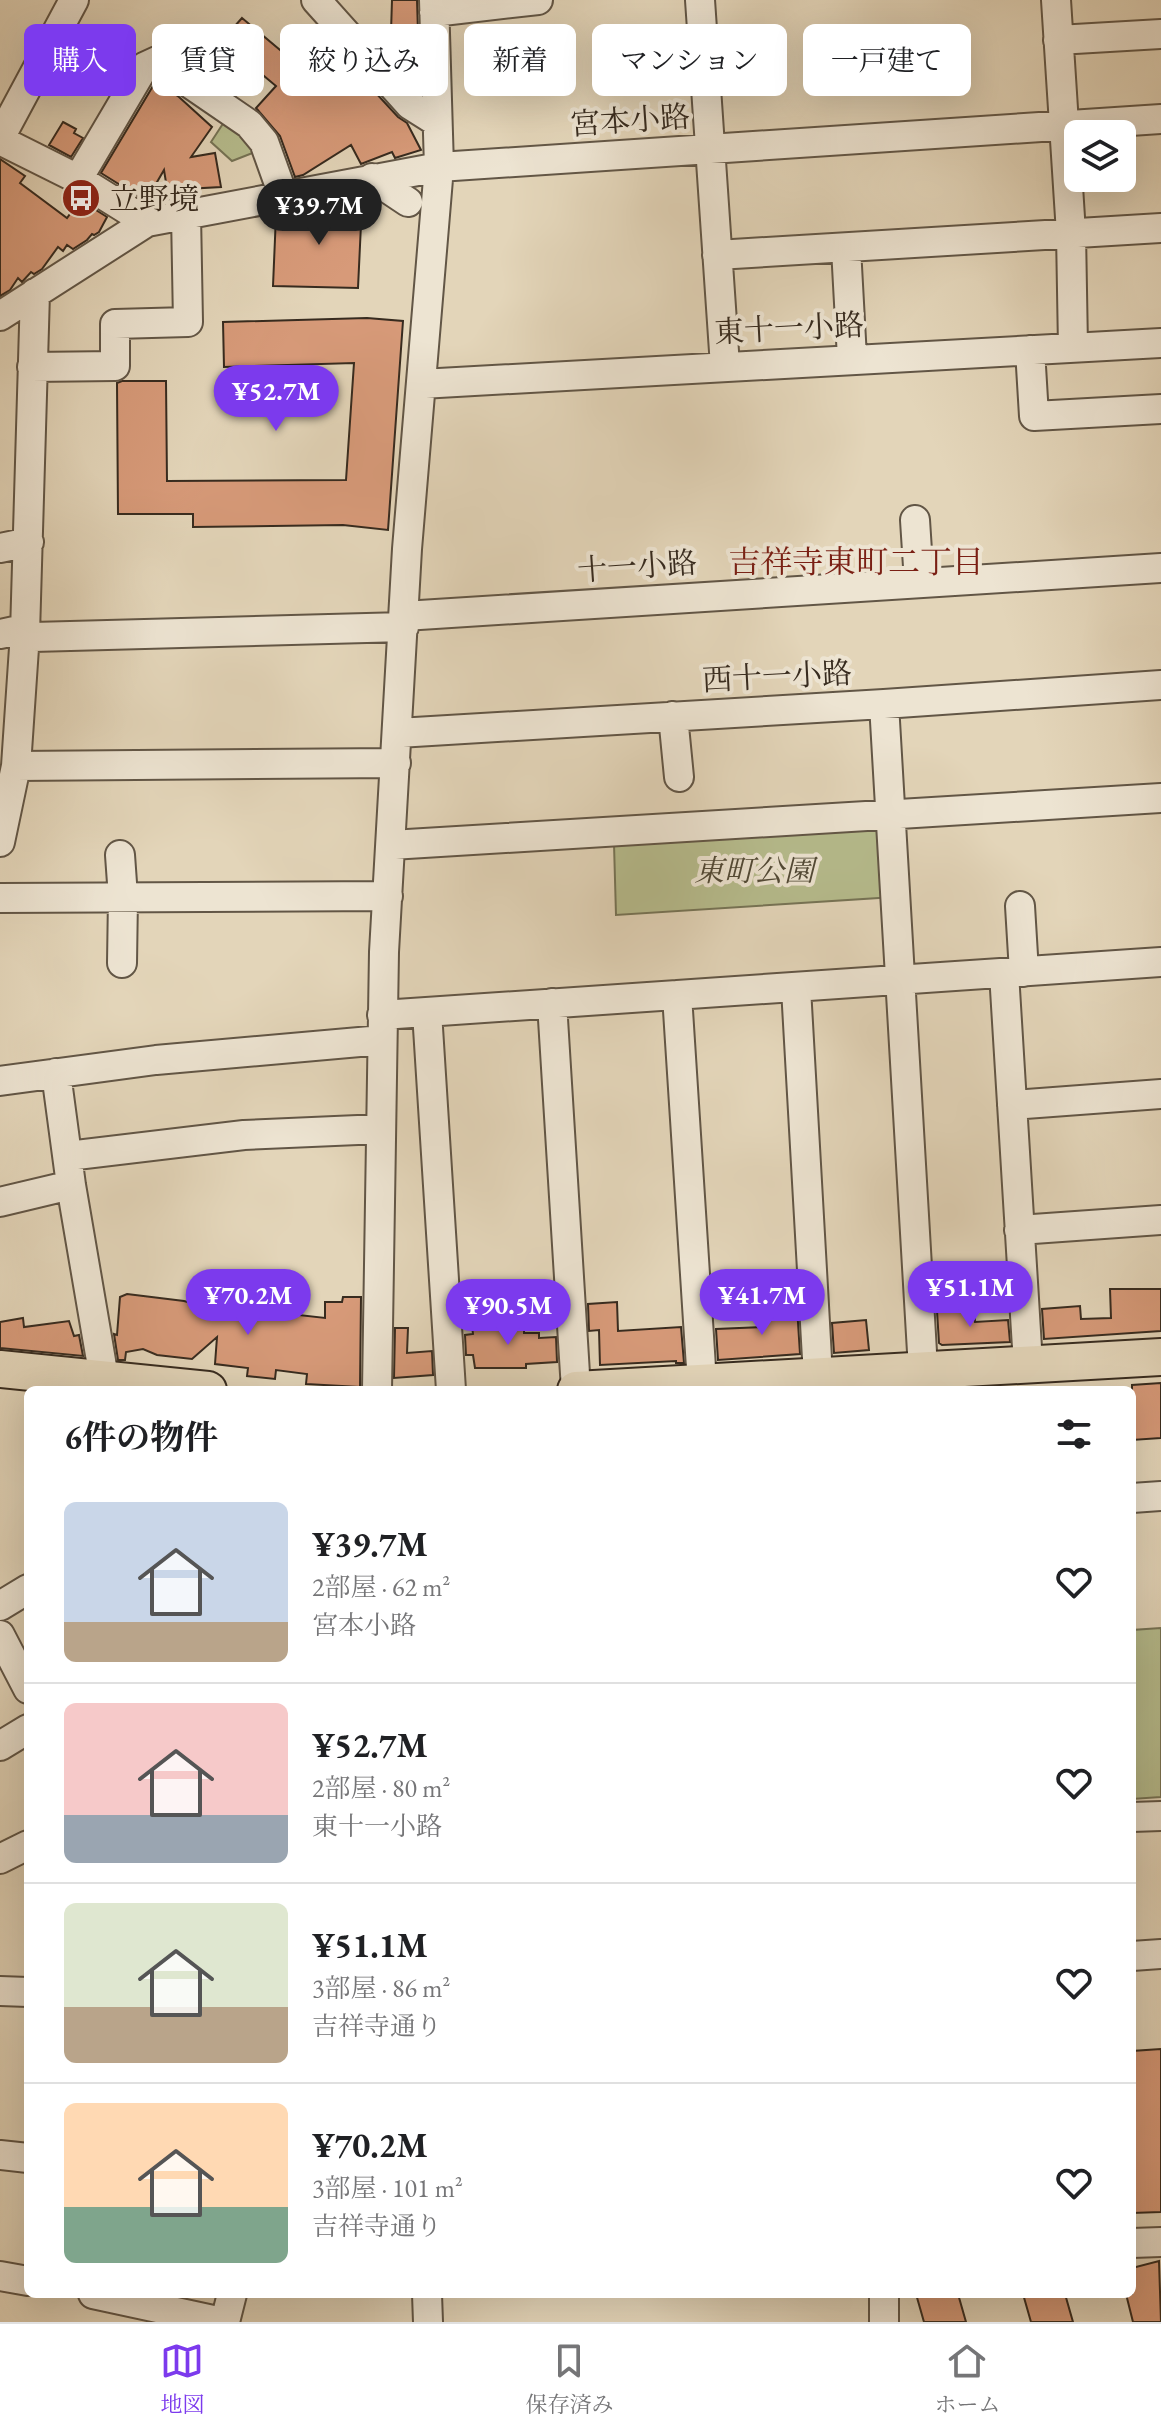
<!DOCTYPE html>
<html lang="ja">
<meta charset="utf-8">
<style>
body{margin:0;font-family:"EB Garamond","Noto Serif JP",serif;background:#f6f6f6;color:#202124;height:100vh;display:flex;flex-direction:column;font-size:30px;white-space:nowrap}
*{box-sizing:border-box;margin:0}
p{font-size:26px;color:#757577}
.icon{flex:none;width:44px;height:44px;fill:none;stroke:currentColor;stroke-width:2;stroke-linecap:round;stroke-linejoin:round}
.map{position:relative;flex:1;overflow:hidden}
.panel{position:absolute;left:24px;top:1386px;width:1112px;height:912px;display:flex;flex-direction:column;background:#fff;border-radius:12px;box-shadow:0 8px 32px #0002}
.panel>*{flex:none}
.banner{position:absolute;left:24px;top:24px;width:1114px;height:72px;display:flex;gap:16px}
.tools{position:absolute;left:1064px;top:120px;display:grid;gap:16px}
.tools a{display:grid;place-items:center;width:72px;height:72px;border-radius:12px;background:#fff;box-shadow:0 8px 32px #0002;font-size:40px}
.price{position:absolute;translate:-50% -68px;padding:0 18px;border-radius:28px;background:#7c3aed;color:#fff;font-size:26px;line-height:52px;filter:drop-shadow(0 2px 4px #0008)}
.price::after{content:'';position:absolute;left:50%;top:48px;width:24px;height:18px;margin-left:-12px;background:inherit;clip-path:polygon(0 0,100% 0,50% 100%)}
.price.selected{background:#222;color:#fff}
ul{padding:0;list-style:none}
li{display:flex;align-items:center;gap:24px;height:200px;padding:0 40px}
li+li{border-top:2px solid #e0e0e0}
li span{display:grid;place-items:center;flex:none;width:224px;height:160px;border-radius:12px;color:#555}
li>.icon{margin-inline-start:auto}
span .icon{width:96px;height:96px;fill:#fffc;stroke-width:1}
li b{font-size:34px}
h2{display:flex;justify-content:space-between;align-items:center;height:96px;padding:0 40px;font-size:34px}
.tag{padding:0 28px;border-radius:12px;background:#fff;box-shadow:0 8px 32px #0002;font-size:28px;line-height:72px}
.tag.selected{background:#7c3aed;color:#fff}
.tabs{display:flex;justify-content:space-around;align-items:center;height:112px;border-top:2px solid #e0e0e0;background:#fff;font-size:22px;color:#757577}
.tabs a{display:grid;justify-items:center;gap:4px}
.tabs .selected{color:#7c3aed}
.map>svg:first-child{display:block}
.green{fill:#b6bc8d;stroke:#767456;stroke-width:2}
.building{fill:#d79a79;stroke:#372b1f;stroke-width:2}
.lines{fill:none;stroke-linecap:round;stroke-linejoin:round}
.minor-casing{stroke:#625646;stroke-width:32}
.major-casing{stroke:#372b1f;stroke-width:40}
.minor{stroke:#ede4d2;stroke-width:28}
.major{stroke:#e3d5b9;stroke-width:36}
.labels{text-anchor:middle;dominant-baseline:central;stroke-width:8;stroke-linejoin:round;paint-order:stroke}
.street-label{font-size:30px;fill:#372b1f;stroke:#ede4d2}
.poi-label{font-size:30px;fill:#372b1f;stroke:#ede4d2;text-anchor:start}
.park-label{font-size:30px;font-style:italic;fill:#504835;stroke:#ede4d2}
.neighbourhood-label{font-size:32px;fill:#7a1f14;stroke:#ede4d2}
</style>
<div class="map">
<svg width="1161" height="2322" viewBox="0 0 1161 2322">
<rect width="100%" height="100%" fill="#e3d5b9"/>
<filter id="stains"><feTurbulence type="fractalNoise" baseFrequency=".0025" numOctaves="4"/><feColorMatrix values="0 0 0 0 .2 0 0 0 0 .09 0 0 0 0 .02 0 0 0 .5 -.17"/></filter>
<radialGradient id="worn" r=".72"><stop offset=".6" stop-color="#630" stop-opacity="0"/><stop offset="1" stop-color="#630" stop-opacity=".3"/></radialGradient>
<path class="green" d="M226 119 260 150 232 161 211 142Z
M891 826 894 897 616 915 614 844Z
M1161 1628V1797L1132 1799V1630Z"/>
<path class="building" d="M392 0H417L419 66H416L409 78 384 50 385 32H391Z
M242 18 286 55 318 29 371 94 375 92 398 117 407 123 421 150 395 158 392 152 361 164 351 145 303 175 295 177 280 136 256 108 276 86 234 51 231 54 219 44Z
M156 81 179 97 212 127 191 157 215 153 221 187 186 189V197L169 201 164 170 146 201 101 173Z
M63 122 76 129 74 133 83 138 71 157 49 145Z
M0 159 25 176 20 183 67 218 80 200 107 217 99 232 94 235 92 234 87 240 73 249 67 245 63 251 58 247 42 269 34 274 31 272 22 282 18 278 10 290 0 296Z
M350 201 362 203 358 288 273 286 276 215 292 212 313 214 310 209 336 206V204Z
M367 318 403 321 388 530 343 525 193 527V514H118L117 383 122 381H166L167 481 346 480 354 363 224 367 223 322Z
M1110 1289H1161V1331L1044 1339 1042 1309 1080 1306 1081 1319 1111 1318Z
M127 1294 184 1301 209 1308V1305L325 1318V1302H342L343 1297H361L360 1387 306 1384 307 1374 276 1370 275 1379 247 1376 248 1368 215 1364 217 1337 192 1359 157 1355 143 1349 126 1352 125 1360H118L114 1334 117 1335 120 1297Z
M617 1302 618 1331 681 1327 684 1363H676V1361L600 1365 599 1330 589 1331 588 1304Z
M797 1307 800 1354 718 1360 716 1329 763 1327 762 1309Z
M974 1309 975 1322 1008 1320 1010 1342 942 1345 939 1343 937 1311Z
M23 1318 24 1327 69 1321 74 1336 79 1335 83 1356 0 1348V1322Z
M866 1320 869 1350 834 1353 832 1323Z
M511 1323V1329L524 1328V1333H539V1338L556 1337 557 1362 526 1364V1368H475L473 1355H466L465 1335 473 1334 472 1326Z
M395 1328H408L407 1353 432 1351 433 1375 394 1378Z
M1161 1383V1438L1132 1440V1385Z
M1161 2049V2212L1132 2213V2051Z
M1159 2261 1161 2322H1133L1126 2294H1132V2268Z
M916 2294H958L966 2322H924Z
M1023 2294H1065L1073 2322H1031Z"/>
<g class="lines">
<g class="minor-casing">
<path id="minor" d="M316 0 410 105 437 122
M700 0 725 366
M1056 0 1071 233 1073 347
M434 12 538 0
M1058 40 1161 34
M0 138 74 0
M0 140 78 179 147 222
M372 178 408 202
M78 179 144 67 157 61 249 124 264 142 283 195
M846 248 852 358
M717 255 1161 228
M0 316 147 222 439 167 1161 119
M1030 350 1034 416 1161 409
M32 367 115 366V324L188 322 186 214
M421 384 1161 343
M915 520 919 582
M0 548 29 542
M404 616 1161 568
M0 634 19 630 33 637 404 627
M884 704 923 1369
M673 716 679 777
M398 733 884 704 1161 685
M16 766 396 763
M0 842 16 766 25 633 35 293
M391 845 1161 798
M120 855 123 897 122 963
M0 898 388 896
M1020 906 1024 972
M1004 973 1028 1364
M796 988 818 1376
M677 995 702 1383
M552 1003 576 1390
M427 1012 451 1390
M382 1015 1161 962
M56 1073 71 1185 104 1378
M0 1081 156 1060 382 1040
M1012 1105 1161 1094
M68 1156 244 1135 381 1129
M0 1202 71 1185
M1019 1230 1161 1220
M377 1390 384 952 407 549 439 167 434 0
M1132 1498 1161 1496
M0 1606 28 1589
M0 1635 28 1689
M0 1746 28 1729
M1132 1817 1161 1816
M0 1859 28 1845
M1132 1956 1161 1954
M0 1991 28 1992
M0 2155 28 2158
M1132 2243 1161 2242
M0 2276 28 2281
M93 2294 222 2322
M427 2294 428 2322
M884 2294V2322
M225 2322 232 2294"/>
</g>
<g class="major-casing">
<path id="major" d="M0 1369 208 1390
M576 1390 1161 1357"/>
</g>
<use href="#minor" class="minor"/>
<use href="#major" class="major"/>
</g>
<defs>
<g id="bus-disc" transform="scale(2)"><circle r="9.5" fill="#8f2418" stroke="#ede4d2"/><path d="M-5-6H5V4H4V6H2V4H-2V6H-4V4H-5ZM-3.5-4V0h7V-4ZM-3.5 1.2v1.5H-2V1.2ZM2 1.2v1.5H3.5V1.2Z" fill="#fff"/></g>
</defs>
<g fill-rule="evenodd">
<use href="#bus-disc" x="81" y="198"/>
</g>
<g class="labels">
<g class="street-label">
<text transform="translate(630 120) rotate(-4)">宮本小路</text>
<text transform="translate(789 328) rotate(-3)">東十一小路</text>
<text transform="translate(637 566) rotate(-4)">十一小路</text>
<text transform="translate(777 676) rotate(-3)">西十一小路</text>
</g>
<g class="poi-label">
<text x="109" y="198">立野境</text>
</g>
<g class="park-label">
<text x="754" y="870">東町公園</text>
</g>
<g class="neighbourhood-label">
<text x="856" y="562">吉祥寺東町二丁目</text>
</g>
</g>
<rect width="100%" height="100%" filter="url(#stains)"/>
<rect width="100%" height="100%" fill="url(#worn)"/>
</svg>
<div class="tools">
<a><svg class="icon" aria-label="layers" viewBox="0 0 24 24"><path d="M12 4l9 5-9 5-9-5zM3 14l9 5 9-5"/></svg></a>
</div>
<b class="price selected" style="left:319px;top:247px">¥39.7M</b>
<b class="price" style="left:276px;top:433px">¥52.7M</b>
<b class="price" style="left:970px;top:1329px">¥51.1M</b>
<b class="price" style="left:248px;top:1337px">¥70.2M</b>
<b class="price" style="left:762px;top:1337px">¥41.7M</b>
<b class="price" style="left:508px;top:1347px">¥90.5M</b>
<div class="banner">
<a class="tag selected">購入</a>
<a class="tag">賃貸</a>
<a class="tag">絞り込み</a>
<a class="tag">新着</a>
<a class="tag">マンション</a>
<a class="tag">一戸建て</a>
</div>
<section class="panel">
<h2>6件の物件<svg class="icon" aria-label="filters" viewBox="0 0 24 24"><path d="M4 7h16M4 17h16"/><circle cx="9" cy="7" r="2"/><circle cx="15" cy="17" r="2"/></svg></h2>
<ul>
<li><span style="background:linear-gradient(#c9d6e8 75%,#b9a48a 0)"><svg class="icon" aria-label="home" viewBox="0 0 24 24"><path d="M3 11l9-7 9 7M6 9v11h12V9"/></svg></span><div><b>¥39.7M</b><p>2部屋 · 62 m²</p><p>宮本小路</p></div><svg class="icon" aria-label="heart" viewBox="0 0 24 24"><path d="M12 20l-8-8c-3-5 5-10 8-4 3-6 11-1 8 4z"/></svg></li>
<li><span style="background:linear-gradient(#f6c9c9 70%,#9aa5b1 0)"><svg class="icon" aria-label="home" viewBox="0 0 24 24"><path d="M3 11l9-7 9 7M6 9v11h12V9"/></svg></span><div><b>¥52.7M</b><p>2部屋 · 80 m²</p><p>東十一小路</p></div><svg class="icon" aria-label="heart" viewBox="0 0 24 24"><path d="M12 20l-8-8c-3-5 5-10 8-4 3-6 11-1 8 4z"/></svg></li>
<li><span style="background:linear-gradient(#dfe7d0 65%,#b9a48a 0)"><svg class="icon" aria-label="home" viewBox="0 0 24 24"><path d="M3 11l9-7 9 7M6 9v11h12V9"/></svg></span><div><b>¥51.1M</b><p>3部屋 · 86 m²</p><p>吉祥寺通り</p></div><svg class="icon" aria-label="heart" viewBox="0 0 24 24"><path d="M12 20l-8-8c-3-5 5-10 8-4 3-6 11-1 8 4z"/></svg></li>
<li><span style="background:linear-gradient(#ffd9b3 65%,#7fa58c 0)"><svg class="icon" aria-label="home" viewBox="0 0 24 24"><path d="M3 11l9-7 9 7M6 9v11h12V9"/></svg></span><div><b>¥70.2M</b><p>3部屋 · 101 m²</p><p>吉祥寺通り</p></div><svg class="icon" aria-label="heart" viewBox="0 0 24 24"><path d="M12 20l-8-8c-3-5 5-10 8-4 3-6 11-1 8 4z"/></svg></li>
</ul>
</section>
</div>
<nav class="tabs">
<a class="selected"><svg class="icon" aria-label="map" viewBox="0 0 24 24"><path d="M3 6l6-2 6 2 6-2v14l-6 2-6-2-6 2zM9 4v14M15 6v14"/></svg>地図</a>
<a><svg class="icon" aria-label="saved" viewBox="0 0 24 24"><path d="M7 4h10v16l-5-4-5 4z"/></svg>保存済み</a>
<a><svg class="icon" aria-label="home" viewBox="0 0 24 24"><path d="M3 11l9-7 9 7M6 9v11h12V9"/></svg>ホーム</a>
</nav>
